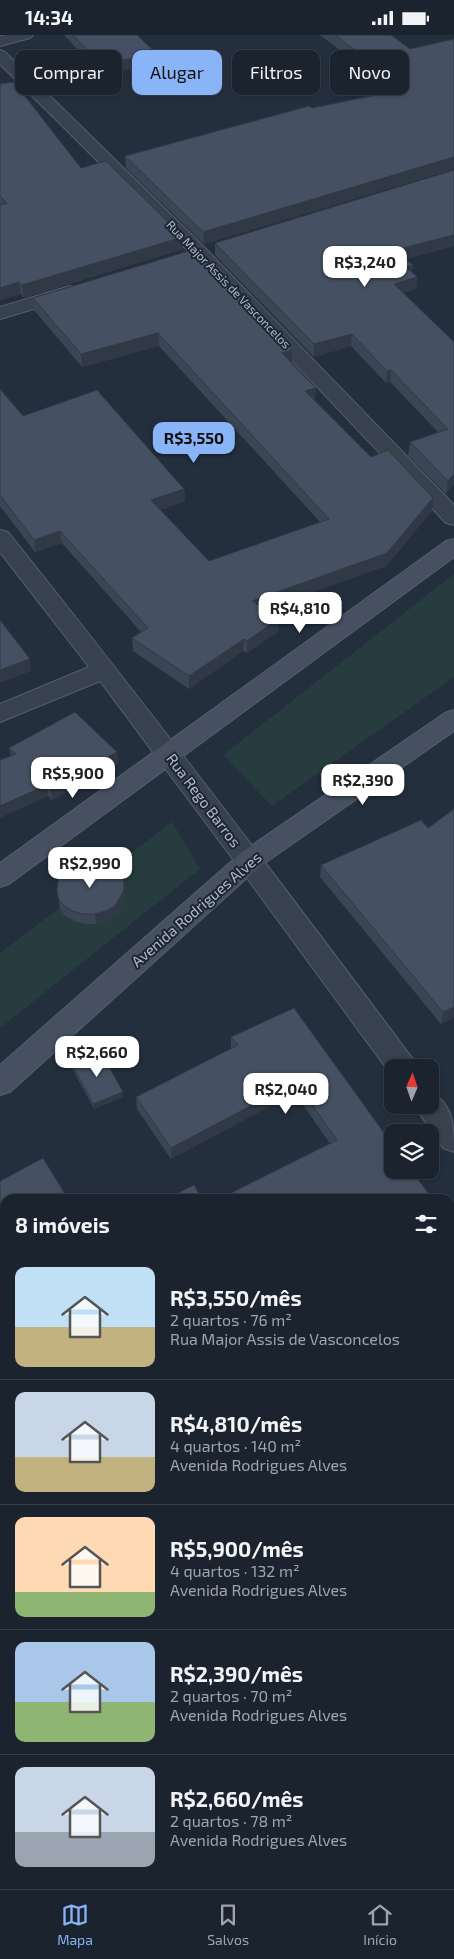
<!DOCTYPE html>
<html lang="pt">
<meta charset="utf-8">
<style>
body{margin:0;font-family:"Exo 2",sans-serif;background:#282f3a;color:#f1f3f6;height:100vh;display:flex;flex-direction:column;font-size:19px;white-space:nowrap}
*{box-sizing:border-box;margin:0}
p{font-size:16px;color:#a0a4aa}
.icon{flex:none;width:28px;height:28px;fill:none;stroke:currentColor;stroke-width:2;stroke-linecap:round;stroke-linejoin:round}
.map{position:relative;flex:1;overflow:hidden}
.side{position:absolute;left:0px;top:1159px;width:455px;height:696px;display:flex;flex-direction:column;background:#1b232e;border-radius:15px 15px 0 0;box-shadow:0 1px 4px #0004,0 0 0 1px #39404a}
.side>*{flex:none}
.hud{position:absolute;left:15px;top:15px;width:425px;height:45px;display:flex;gap:10px}
.needle{width:32px;rotate:2deg}
.tools{position:absolute;left:384px;top:1024px;display:grid;gap:10px}
.tools a{display:grid;place-items:center;width:55px;height:55px;border-radius:10px;background:#1b232e;box-shadow:0 1px 4px #0004,0 0 0 1px #39404a;font-size:25px}
.price{position:absolute;translate:-50% -42px;padding:0 11px;border-radius:10px;background:#fff;color:#222;font-size:16px;line-height:32px;filter:drop-shadow(0 1px 2px #0008)}
.price::after{content:'';position:absolute;left:50%;top:30px;width:15px;height:11px;margin-left:-8px;background:inherit;clip-path:polygon(0 0,100% 0,50% 100%)}
.price.on{background:#8ab4f8;color:#111}
ul{padding:0;list-style:none}
li{display:flex;align-items:center;gap:15px;height:125px;padding:0 15px}
li+li{border-top:1px solid #39404a}
li span{display:grid;place-items:center;flex:none;width:140px;height:100px;border-radius:10px;color:#555}
li>.icon{margin-inline-start:auto}
span .icon{width:60px;height:60px;fill:#fffc;stroke-width:1}
li b{font-size:21px}
h2{display:flex;justify-content:space-between;align-items:center;height:60px;padding:0 15px;font-size:21px}
.tag{padding:0 18px;border-radius:10px;background:#1b232e;box-shadow:0 1px 4px #0004,0 0 0 1px #39404a;font-size:18px;line-height:45px}
.tag.on{background:#8ab4f8;color:#111}
.status{display:flex;justify-content:space-between;align-items:center;height:35px;padding:0 25px;background:#1b232e;direction:ltr}
.status svg{height:14px;fill:currentColor}
.tab-bar{display:flex;justify-content:space-around;align-items:center;height:70px;border-top:1px solid #39404a;background:#1b232e;font-size:14px;color:#a0a4aa}
.tab-bar a{display:grid;justify-items:center;gap:2px}
.tab-bar .on{color:#8ab4f8}
.map>svg:first-child{display:block}
.green{fill:#263c3f}
.lines{fill:none;stroke-linecap:round;stroke-linejoin:round}
.street-casing{stroke:#565f6c;stroke-width:2}
.secondary-casing{stroke:#565f6c;stroke-width:2}
.street{fill:#38414e;fill-rule:evenodd}
.secondary{fill:#465061;fill-rule:evenodd}
.wall{fill:#3b4654}
.shaded-wall{fill:#303945}
.building{fill:#455162;stroke:#303945}
.labels{text-anchor:middle;dominant-baseline:central;stroke-width:4;stroke-linejoin:round;paint-order:stroke}
.far-street-label{font-size:12px;fill:#b4bcc9;stroke:#1d2633}
.street-label{font-size:15px;fill:#b4bcc9;stroke:#1d2633}
</style>
<div class="status"><b>14:34</b><svg viewBox="0 0 49 12"><path d="M0 12V9h3v3zM5 12V6h3v6zM10 12V3h3v9zM15 12V0h3v12zM26 1h20v11H26zM47 4h2v5h-2z"/></svg></div>
<div class="map">
<svg width="454" height="1854" viewBox="0 0 454 1854">
<rect width="100%" height="100%" fill="#242f3e"/>
<path class="green" d="M454 539V642L272 771 223 720Z
M172 787 200 834 0 993V918Z"/>
<g class="lines">
<g class="street-casing">
<path id="street" d="M6 0H33L30 3 0 11V1Z
M0 15 5 17 205 213 454 470V490L446 488 193 221 0 29Z
M70 251 77 253 79 257 77 261 0 284V272Z
M0 495 8 497C146 670 280 846 412 1023L416 1032H392V1041L244 839 100 646 0 687V669L89 632 0 517Z
M430 1058C454 1068 454 1093 454 1117L443 1113 414 1070H430Z
M454 1179V1209L450 1210V1181Z
M5 1411V1446L0 1448V1413Z"/>
</g>
<g class="secondary-casing">
<path id="secondary" d="M454 504V522L9 849 0 852V828L446 506Z
M454 675V696L259 832 10 1057 0 1060V1030L241 818 445 678Z"/>
</g>
<use href="#street" class="street"/>
<use href="#secondary" class="secondary"/>
</g>
<path class="wall" d="M64 0H137L156 28 102 40Z
M320 0H391L410 14 454 4V134L204 209 126 133 125 121 312 73 393 56Z
M0 49 81 133 183 202V214L24 263 21 259 0 265Z
M215 208 454 211 406 224 413 230 412 238 417 242 416 254 403 258 454 307V449L446 459 408 420 410 407 438 397 390 347 386 348 351 311 314 322 215 220Z
M33 263 292 328 315 365 371 422 433 463 432 476 386 531 265 574 279 596 247 618 243 616 189 654 133 616 132 603 141 597 62 508 35 517 0 471V354L23 381 184 454 185 466 160 475 209 526 320 487 159 311 82 332 34 275Z
M9 713 117 717 118 728 52 765 11 721Z
M321 830 454 982 441 989 320 842Z
M124 847 125 866 116 881 107 886 96 889H84L74 886 65 881 60 874 57 855Z
M294 973 428 1158 426 1164H219L330 1109 295 1058 171 1124 137 1074 136 1062 231 1014V1002Z
M72 1029 123 1057V1062L94 1074 73 1035Z
M360 1850H382L376 1854H362Z"/>
<path class="shaded-wall" d="M156 18V28L102 40 101 30Z
M454 122V134L204 209 203 197Z
M454 200V211L394 227 395 215Z
M183 202V214L24 263 22 250Z
M413 230 412 243 406 232Z
M417 242 416 254 393 261 394 249Z
M19 247 21 259 0 265V253Z
M158 298 159 311 82 332 81 319Z
M352 299 351 311 314 322V309Z
M292 315V328L281 331 282 318Z
M391 335 390 347 386 348 387 336Z
M316 353 315 365 305 356Z
M454 439V449L446 459 448 446Z
M184 454 185 466 151 478V465Z
M433 463 432 476 386 531 252 579V566Z
M60 496 62 508 35 517 34 505Z
M279 583V596L247 618V606Z
M244 604 243 616 189 654V641Z
M30 624 31 636 0 648V635Z
M117 717 118 728 52 765 50 753Z
M47 750 48 761 0 783V771Z
M124 855 125 866 116 881 107 886 96 889 95 879Z
M454 972V982L441 989 443 977Z
M296 1047 295 1058 171 1124V1113Z
M123 1057V1062L94 1074 93 1069Z
M428 1158 426 1164H416Z
M5 1353V1364L0 1367V1356Z
M454 1524V1530L450 1532V1526Z
M8 1850H17L11 1854H1Z
M378 1850H382L376 1854H372Z"/>
<path class="building" d="M73 0H137L156 18 101 30Z
M335 0H391L410 14 454 4V122L203 197 125 121 309 71 312 73 406 54Z
M14 47 81 133 106 126 183 202 22 250 19 247 0 253V170L7 168 0 161V49Z
M454 135V200L395 215 413 230 406 232 417 242 394 249 454 307V439L448 446 410 407 448 394 391 335 387 336 352 299 314 309 215 208Z
M195 214 292 315 282 318 316 353 305 356 371 422 388 415 433 463 387 518 252 566 279 583 247 606 244 604 189 641 132 603 148 593 60 496 34 505 0 460V354L23 381 97 355 184 454 151 465 209 526 329 484 158 298 81 319 33 263Z
M0 585 30 624 0 635Z
M75 677 117 717 50 753 47 750 0 771V725L16 719 9 713Z
M454 774V972L443 977 321 830 421 785 428 793Z
M82 829H103L120 839 124 847V855L115 871 106 876 95 879H83L73 876 64 871 58 863 57 855 58 846 63 838Z
M294 973 392 1109V1135H411L428 1158 416 1164H219L337 1105 296 1047 171 1113 136 1062 238 1010 231 1002Z
M101 1017 123 1057 93 1069 72 1029Z
M43 1123 68 1164H5V1353L0 1356V1146Z
M194 1150 202 1164H166Z
M454 1305V1524L450 1526V1307Z
M5 1556V1850H8L0 1854V1558Z
M454 1601V1788L450 1791V1604Z
M364 1850H378L372 1854H366Z"/>
<g class="labels">
<g class="far-street-label">
<text transform="translate(229 249) rotate(46)">Rua Major Assis de Vasconcelos</text>
</g>
<g class="street-label">
<text transform="translate(204 765) rotate(53)">Rua Rego Barros</text>
<text transform="translate(196 874) rotate(-41)">Avenida Rodrigues Alves</text>
</g>
</g>
</svg>
<div class="tools">
<a><svg class="needle" viewBox="-14 -14 28 28"><path d="M0-13l5 13h-10z" fill="#e53935"/><path d="M0 13l5-13h-10z" fill="#a0a4aa"/></svg></a>
<a><svg class="icon" aria-label="layers" viewBox="0 0 24 24"><path d="M12 4l9 5-9 5-9-5zM3 14l9 5 9-5"/></svg></a>
</div>
<b class="price" style="left:365px;top:253px">R$3,240</b>
<b class="price on" style="left:194px;top:429px">R$3,550</b>
<b class="price" style="left:300px;top:599px">R$4,810</b>
<b class="price" style="left:73px;top:764px">R$5,900</b>
<b class="price" style="left:363px;top:771px">R$2,390</b>
<b class="price" style="left:90px;top:854px">R$2,990</b>
<b class="price" style="left:97px;top:1043px">R$2,660</b>
<b class="price" style="left:286px;top:1080px">R$2,040</b>
<div class="hud">
<a class="tag">Comprar</a>
<a class="tag on">Alugar</a>
<a class="tag">Filtros</a>
<a class="tag">Novo</a>
</div>
<section class="side">
<h2>8 imóveis<svg class="icon" aria-label="filters" viewBox="0 0 24 24"><path d="M4 7h16M4 17h16"/><circle cx="9" cy="7" r="2"/><circle cx="15" cy="17" r="2"/></svg></h2>
<ul>
<li><span style="background:linear-gradient(#bfe0f5 60%,#c2b280 0)"><svg class="icon" aria-label="home" viewBox="0 0 24 24"><path d="M3 11l9-7 9 7M6 9v11h12V9"/></svg></span><div><b>R$3,550/mês</b><p>2 quartos · 76 m²</p><p>Rua Major Assis de Vasconcelos</p></div></li>
<li><span style="background:linear-gradient(#c9d6e8 65%,#c2b280 0)"><svg class="icon" aria-label="home" viewBox="0 0 24 24"><path d="M3 11l9-7 9 7M6 9v11h12V9"/></svg></span><div><b>R$4,810/mês</b><p>4 quartos · 140 m²</p><p>Avenida Rodrigues Alves</p></div></li>
<li><span style="background:linear-gradient(#ffd9b3 75%,#8fb573 0)"><svg class="icon" aria-label="home" viewBox="0 0 24 24"><path d="M3 11l9-7 9 7M6 9v11h12V9"/></svg></span><div><b>R$5,900/mês</b><p>4 quartos · 132 m²</p><p>Avenida Rodrigues Alves</p></div></li>
<li><span style="background:linear-gradient(#a9c7e8 60%,#8fb573 0)"><svg class="icon" aria-label="home" viewBox="0 0 24 24"><path d="M3 11l9-7 9 7M6 9v11h12V9"/></svg></span><div><b>R$2,390/mês</b><p>2 quartos · 70 m²</p><p>Avenida Rodrigues Alves</p></div></li>
<li><span style="background:linear-gradient(#c9d6e8 65%,#9aa5b1 0)"><svg class="icon" aria-label="home" viewBox="0 0 24 24"><path d="M3 11l9-7 9 7M6 9v11h12V9"/></svg></span><div><b>R$2,660/mês</b><p>2 quartos · 78 m²</p><p>Avenida Rodrigues Alves</p></div></li>
</ul>
</section>
</div>
<nav class="tab-bar">
<a class="on"><svg class="icon" aria-label="map" viewBox="0 0 24 24"><path d="M3 6l6-2 6 2 6-2v14l-6 2-6-2-6 2zM9 4v14M15 6v14"/></svg>Mapa</a>
<a><svg class="icon" aria-label="saved" viewBox="0 0 24 24"><path d="M7 4h10v16l-5-4-5 4z"/></svg>Salvos</a>
<a><svg class="icon" aria-label="home" viewBox="0 0 24 24"><path d="M3 11l9-7 9 7M6 9v11h12V9"/></svg>Início</a>
</nav>
